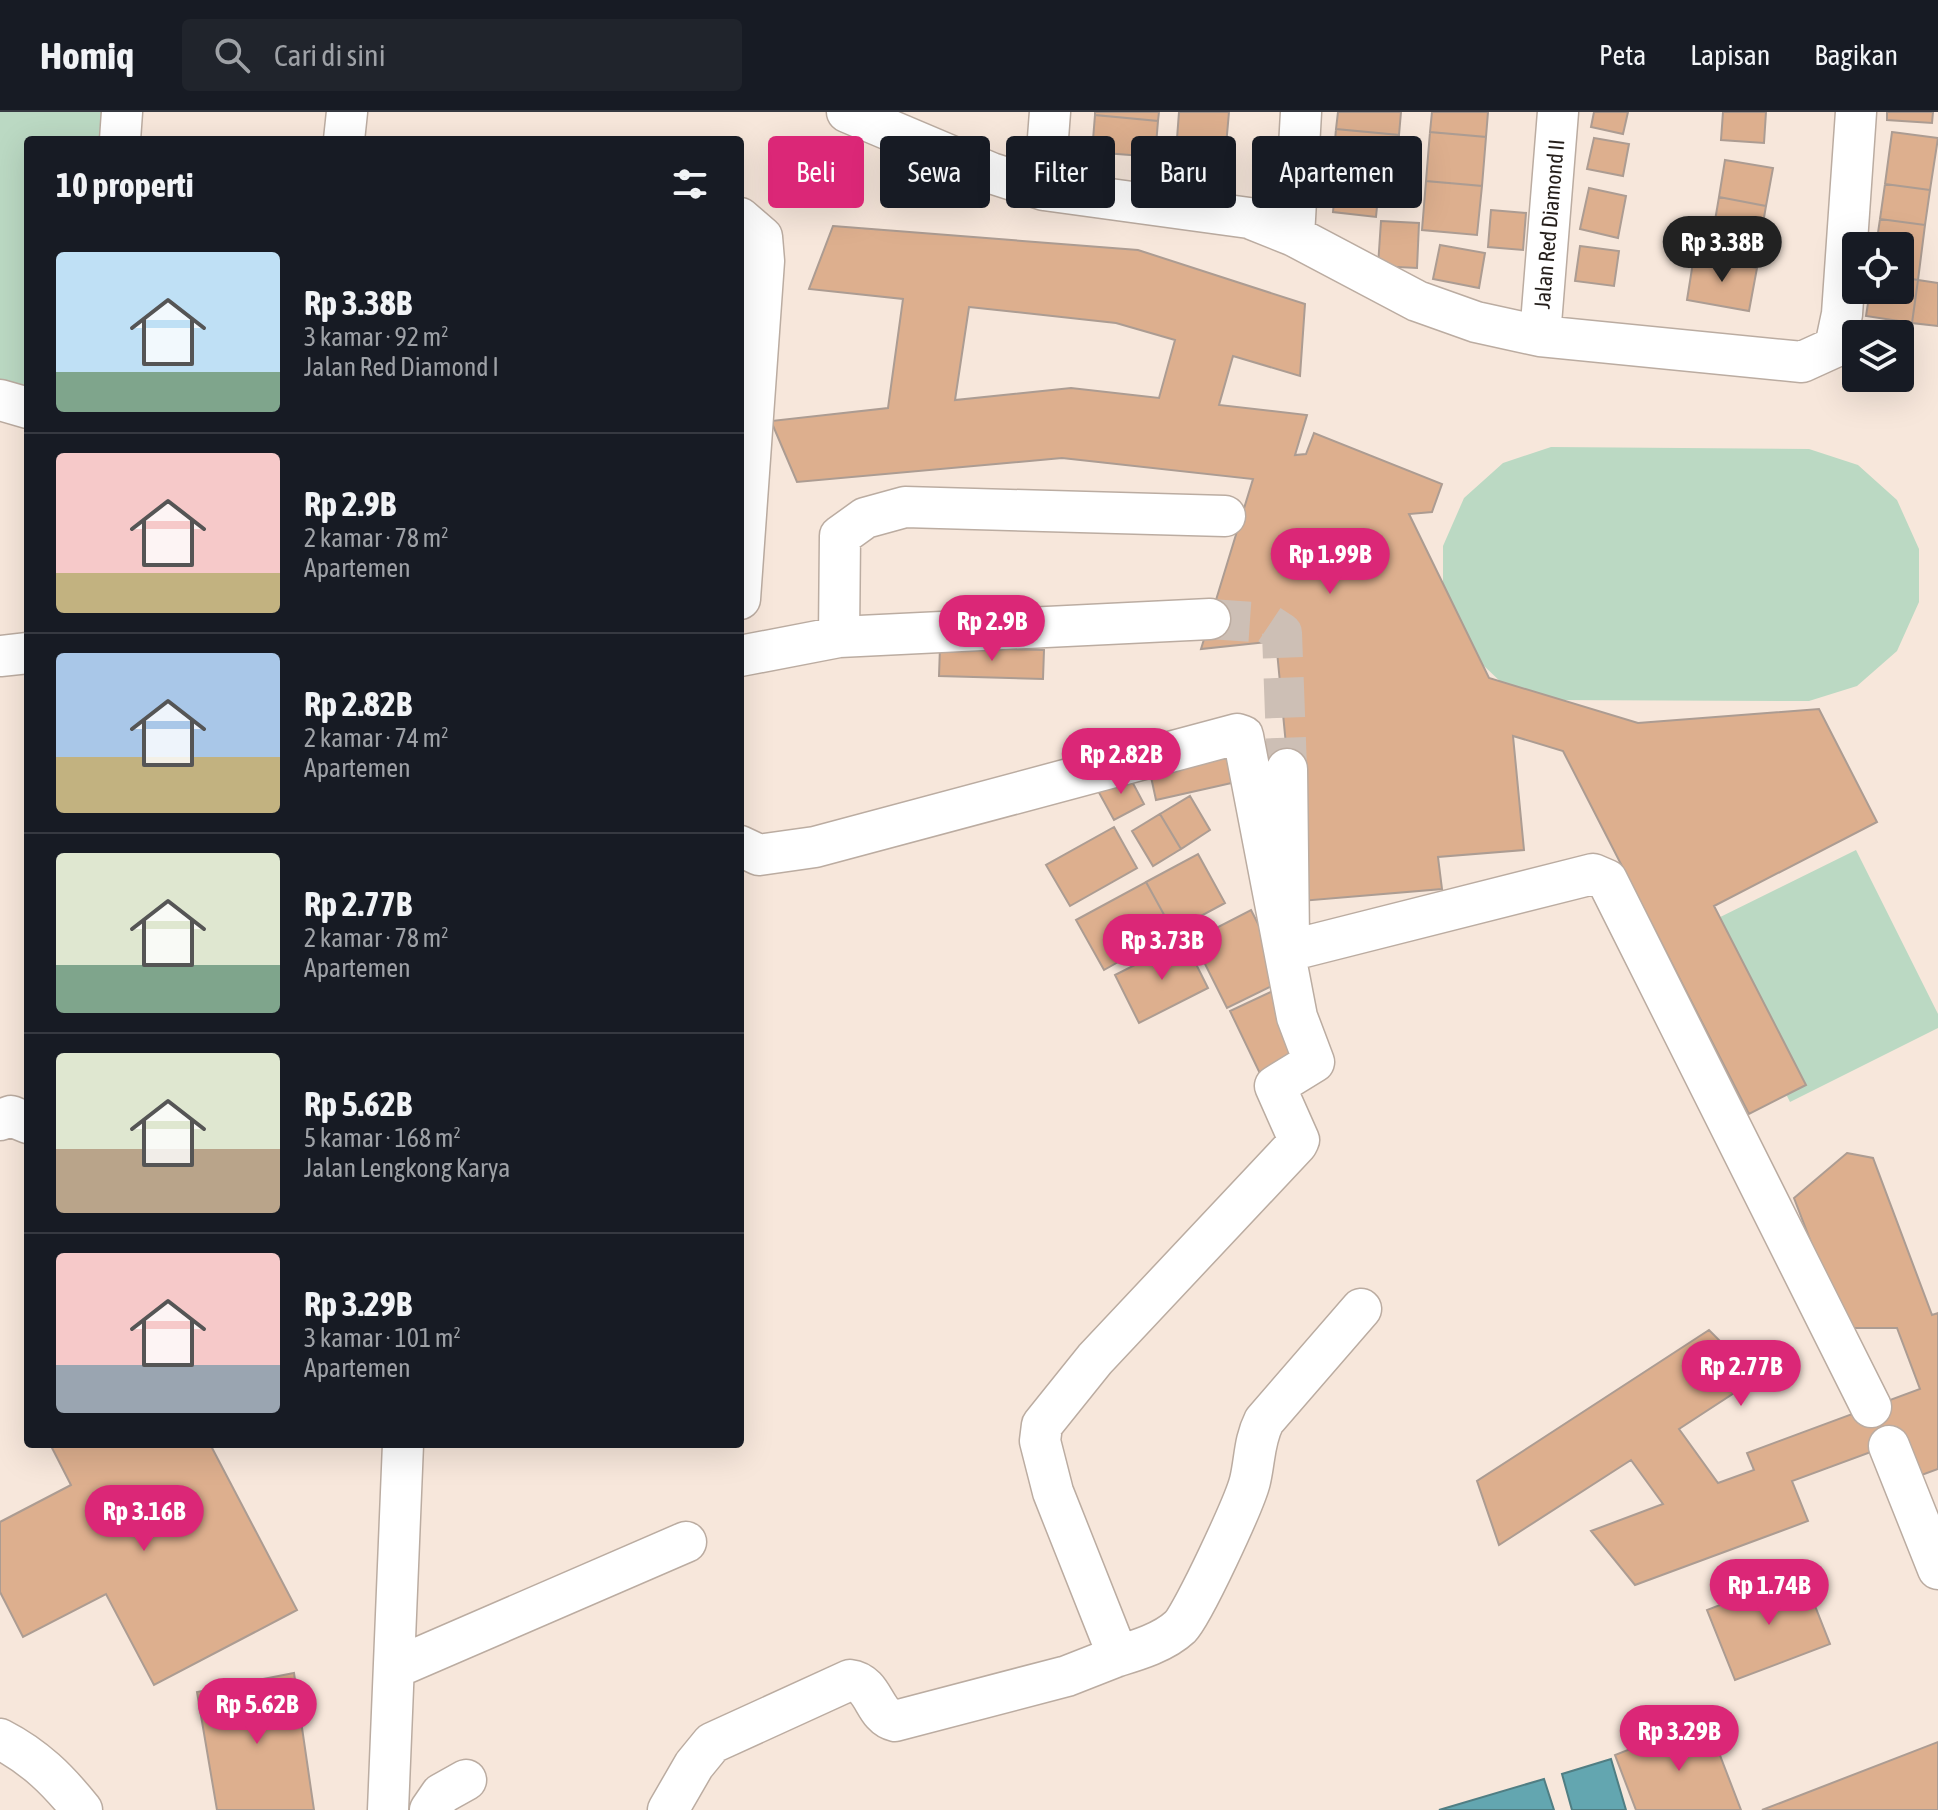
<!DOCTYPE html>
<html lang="id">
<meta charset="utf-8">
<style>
body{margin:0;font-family:"Asap Condensed",sans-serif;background:#20242c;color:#f1f3f6;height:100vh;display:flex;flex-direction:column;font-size:30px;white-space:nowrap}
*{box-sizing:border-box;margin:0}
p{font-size:26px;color:#9ea1a6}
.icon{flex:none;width:44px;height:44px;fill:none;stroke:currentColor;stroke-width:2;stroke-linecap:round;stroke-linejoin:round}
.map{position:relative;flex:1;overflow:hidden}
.panel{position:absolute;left:24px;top:24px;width:720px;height:1312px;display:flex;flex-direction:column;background:#171b24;border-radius:8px;box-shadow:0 8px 32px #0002}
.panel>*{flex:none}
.hud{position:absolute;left:768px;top:24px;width:760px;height:72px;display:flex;gap:16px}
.fabs{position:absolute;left:1842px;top:120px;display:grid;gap:16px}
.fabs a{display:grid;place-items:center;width:72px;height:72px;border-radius:8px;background:#171b24;box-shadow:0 8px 32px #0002;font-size:40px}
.price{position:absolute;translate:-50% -68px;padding:0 18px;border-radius:28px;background:#db2777;color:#fff;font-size:26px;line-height:52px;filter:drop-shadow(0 2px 4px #0008)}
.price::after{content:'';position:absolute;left:50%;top:48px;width:24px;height:18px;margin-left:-12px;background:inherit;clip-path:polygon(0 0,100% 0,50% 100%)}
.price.active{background:#222;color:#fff}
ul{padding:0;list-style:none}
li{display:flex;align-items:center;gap:24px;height:200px;padding:0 32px}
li+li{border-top:2px solid #363941}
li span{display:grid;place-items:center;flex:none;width:224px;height:160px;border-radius:8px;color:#555}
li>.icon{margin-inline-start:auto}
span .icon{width:96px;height:96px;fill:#fffc;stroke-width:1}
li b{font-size:34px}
h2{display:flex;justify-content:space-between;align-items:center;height:96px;padding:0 32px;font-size:34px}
.chip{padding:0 28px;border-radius:8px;background:#171b24;box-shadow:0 8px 32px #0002;font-size:28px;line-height:72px}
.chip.active{background:#db2777;color:#fff}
header{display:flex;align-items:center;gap:48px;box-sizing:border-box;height:112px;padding:0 40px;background:#171b24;border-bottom:2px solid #363941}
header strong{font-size:38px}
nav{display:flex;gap:44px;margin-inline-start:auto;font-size:28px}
.search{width:560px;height:72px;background:#20242c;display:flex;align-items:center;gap:20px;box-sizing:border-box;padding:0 28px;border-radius:8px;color:#9ea1a6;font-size:30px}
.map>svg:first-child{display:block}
.green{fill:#bbd9c3}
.water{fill:#63a6b0;stroke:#507e83;stroke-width:2}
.building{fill:#ddaf8e;stroke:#ac9c92;stroke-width:2;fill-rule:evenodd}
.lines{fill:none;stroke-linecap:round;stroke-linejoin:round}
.minor-tunnel{stroke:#cdbfb5;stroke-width:40;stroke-dasharray:40 20;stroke-linecap:butt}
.minor-casing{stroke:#bbaca1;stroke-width:43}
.minor{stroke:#fff;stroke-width:40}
.labels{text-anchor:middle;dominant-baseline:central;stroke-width:8;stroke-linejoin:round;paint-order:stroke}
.street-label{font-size:22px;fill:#251f1b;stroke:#fff}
</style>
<header>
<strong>Homiq</strong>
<div class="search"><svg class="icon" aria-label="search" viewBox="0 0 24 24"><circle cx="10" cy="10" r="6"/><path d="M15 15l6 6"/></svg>Cari di sini</div>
<nav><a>Peta</a><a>Lapisan</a><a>Bagikan</a></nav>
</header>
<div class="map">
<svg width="1938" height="1698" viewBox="0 0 1938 1698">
<rect width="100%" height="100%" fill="#f7e7db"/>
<path class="green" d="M0 0H139L137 28H28V308L0 302Z
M1551 335 1809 337 1858 353 1897 388 1919 437V490L1897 539 1857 574 1809 589 1551 588 1503 572 1464 535 1443 487V434L1464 386 1503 351Z
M1856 738 1938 902V916L1790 990 1702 814Z"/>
<path class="water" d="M1611 1647 1626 1698H1572L1562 1662Z
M1544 1667 1554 1698H1439Z"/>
<path class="building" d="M1095 0H1159L1158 9 1095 3Z
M1179 0H1229L1225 45 1176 40Z
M1338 0H1401L1399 23 1336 17Z
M1432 0H1488L1486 25 1430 20Z
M1594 0H1628L1623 22 1591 15Z
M1723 0H1766L1764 31 1721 28Z
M1887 0H1933L1932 11 1887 8Z
M1095 3 1158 9 1155 45 1092 40Z
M1336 17 1399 23 1396 59 1333 51Z
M1430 20 1486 25 1482 74 1426 69Z
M1892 20 1938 26 1930 78 1885 72Z
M1594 26 1629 32 1623 64 1587 57Z
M1725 48 1773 56 1766 94 1719 85Z
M1337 59 1380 64 1376 105 1333 100Z
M1426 69 1482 74 1477 123 1422 118Z
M1885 72 1930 78 1925 113 1880 107Z
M1589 76 1626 84 1618 126 1580 117Z
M1719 85 1766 94 1758 140 1711 132Z
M1491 98 1526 101 1523 138 1488 135Z
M1880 107 1925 113 1918 168 1900 165V134H1876Z
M1381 109 1419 111 1417 156 1378 154Z
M833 114 1138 138 1305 192 1300 264 1233 244 1219 293 1307 303 1295 343 1306 342 1314 321 1442 372 1432 400 1409 402 1489 566 1638 611 1819 597 1877 710 1714 794 1806 973 1749 1002 1563 639 1513 624 1524 738 1438 745 1442 777 1301 789 1276 529 1201 537 1253 367 1062 346 797 370 771 309 888 296 903 187 809 177ZM969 195 1116 211 1175 228 1159 286 1071 276 955 288Z
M1440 133 1485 141 1479 176 1433 167Z
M1580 134 1619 139 1614 174 1575 169Z
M1694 144 1757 156 1749 199 1687 188Z
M1900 165 1918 168 1912 211 1866 204 1870 178H1900Z
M1918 168 1938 171V214L1912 211Z
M940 535 1044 538 1043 567 939 564Z
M1237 631 1245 668 1156 688 1148 651Z
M1127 660 1144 692 1114 708 1097 677Z
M1190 684 1210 718 1181 737 1160 702Z
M1160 702 1181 737 1153 754 1132 719Z
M1114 715 1137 756 1070 794 1046 753Z
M1198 742 1225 791 1173 819 1146 770Z
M1146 770 1173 819 1104 858 1076 808Z
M1251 798 1286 867 1227 896 1193 828Z
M1184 828 1208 876 1139 911 1115 863Z
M1275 878 1311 949 1265 972 1230 899Z
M1847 1041 1873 1046 1932 1203 1938 1201V1357L1908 1368 1895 1331 1792 1369 1808 1409 1635 1473 1591 1419 1663 1392 1631 1348 1499 1433 1477 1369 1709 1218 1757 1266 1679 1317 1718 1371 1754 1358 1747 1341 1920 1277 1897 1216H1844L1794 1086Z
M50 1332H210L297 1498 154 1573 106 1482 23 1525 0 1480V1410L71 1373Z
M1802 1461 1830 1532 1735 1568 1707 1498Z
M294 1561 314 1698H217L197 1580Z
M1706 1607 1741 1698H1636L1615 1643Z
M1938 1630V1698H1762Z"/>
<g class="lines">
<path class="minor-tunnel" d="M1210 507 1267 511 1282 521 1287 657"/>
<g class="minor-casing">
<path id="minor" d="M847 0 991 61 1044 78 1249 106 1294 124 1417 189 1476 210 1540 224 1802 250 1835 235 1842 202 1856 0
M120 28 122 0
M344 28 347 0
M1044 78 1050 0
M740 106 762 125 764 149 740 487
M1294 124 1301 0
M1540 224 1558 0
M0 288 28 296
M839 525 840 424 865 406 905 395 1225 404
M0 544 28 541
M740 544 839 525 1210 507
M1287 657 1289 828 1300 836 1593 762 1607 768 1871 1295
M0 1008 11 1004 28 1011
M1889 1334 1938 1457
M1118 1544C1138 1538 1164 1530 1180 1515 1193 1502 1245 1390 1250 1369 1255 1348 1254 1329 1264 1309L1361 1197
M395 1556 686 1430
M0 1627C35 1645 58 1668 82 1698
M388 1698 403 1332
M430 1698 441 1682 466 1668
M668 1698 694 1653 712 1631 850 1568C875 1571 873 1604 895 1609L1067 1564 1118 1544 1053 1380 1040 1329 1042 1313 1095 1247 1297 1032 1299 1028 1275 974 1314 950 1297 905 1243 624 1237 622 815 735 759 743 740 734"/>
</g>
<use href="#minor" class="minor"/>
</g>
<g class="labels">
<g class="street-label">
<text transform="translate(1549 112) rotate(-85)">Jalan Red Diamond II</text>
</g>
</g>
</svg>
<div class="fabs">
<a><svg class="icon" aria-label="locate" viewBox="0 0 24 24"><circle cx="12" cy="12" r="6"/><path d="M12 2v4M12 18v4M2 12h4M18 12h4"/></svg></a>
<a><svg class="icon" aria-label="layers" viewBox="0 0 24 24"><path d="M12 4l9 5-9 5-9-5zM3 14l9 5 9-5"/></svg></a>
</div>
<b class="price active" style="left:1722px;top:172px">Rp 3.38B</b>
<b class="price" style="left:1330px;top:484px">Rp 1.99B</b>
<b class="price" style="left:992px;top:551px">Rp 2.9B</b>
<b class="price" style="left:1121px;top:684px">Rp 2.82B</b>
<b class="price" style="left:1162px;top:870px">Rp 3.73B</b>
<b class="price" style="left:1741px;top:1296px">Rp 2.77B</b>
<b class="price" style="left:144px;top:1441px">Rp 3.16B</b>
<b class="price" style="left:1769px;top:1515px">Rp 1.74B</b>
<b class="price" style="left:257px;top:1634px">Rp 5.62B</b>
<b class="price" style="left:1679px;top:1661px">Rp 3.29B</b>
<div class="hud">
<a class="chip active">Beli</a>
<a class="chip">Sewa</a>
<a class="chip">Filter</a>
<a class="chip">Baru</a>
<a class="chip">Apartemen</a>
</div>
<section class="panel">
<h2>10 properti<svg class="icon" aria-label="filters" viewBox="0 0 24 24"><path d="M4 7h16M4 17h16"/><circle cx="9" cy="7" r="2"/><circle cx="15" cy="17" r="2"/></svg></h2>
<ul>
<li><span style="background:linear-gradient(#bfe0f5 75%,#7fa58c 0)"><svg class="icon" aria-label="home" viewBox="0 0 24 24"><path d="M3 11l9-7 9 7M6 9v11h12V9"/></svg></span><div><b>Rp 3.38B</b><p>3 kamar · 92 m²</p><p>Jalan Red Diamond I</p></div></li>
<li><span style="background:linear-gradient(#f6c9c9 75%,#c2b280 0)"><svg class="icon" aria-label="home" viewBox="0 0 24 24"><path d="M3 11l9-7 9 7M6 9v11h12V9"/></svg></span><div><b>Rp 2.9B</b><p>2 kamar · 78 m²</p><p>Apartemen</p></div></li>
<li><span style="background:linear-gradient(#a9c7e8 65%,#c2b280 0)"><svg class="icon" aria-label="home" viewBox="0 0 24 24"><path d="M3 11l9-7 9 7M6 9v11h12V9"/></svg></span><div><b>Rp 2.82B</b><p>2 kamar · 74 m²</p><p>Apartemen</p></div></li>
<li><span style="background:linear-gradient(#dfe7d0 70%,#7fa58c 0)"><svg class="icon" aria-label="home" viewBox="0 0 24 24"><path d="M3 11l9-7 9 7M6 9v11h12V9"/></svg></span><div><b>Rp 2.77B</b><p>2 kamar · 78 m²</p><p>Apartemen</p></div></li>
<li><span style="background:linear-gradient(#dfe7d0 60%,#b9a48a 0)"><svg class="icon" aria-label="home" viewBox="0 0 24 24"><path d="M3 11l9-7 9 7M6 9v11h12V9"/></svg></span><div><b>Rp 5.62B</b><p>5 kamar · 168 m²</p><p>Jalan Lengkong Karya</p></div></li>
<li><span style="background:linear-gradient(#f6c9c9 70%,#9aa5b1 0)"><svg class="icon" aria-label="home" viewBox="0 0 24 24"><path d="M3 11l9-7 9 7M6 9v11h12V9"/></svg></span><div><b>Rp 3.29B</b><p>3 kamar · 101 m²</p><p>Apartemen</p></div></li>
</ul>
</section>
</div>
